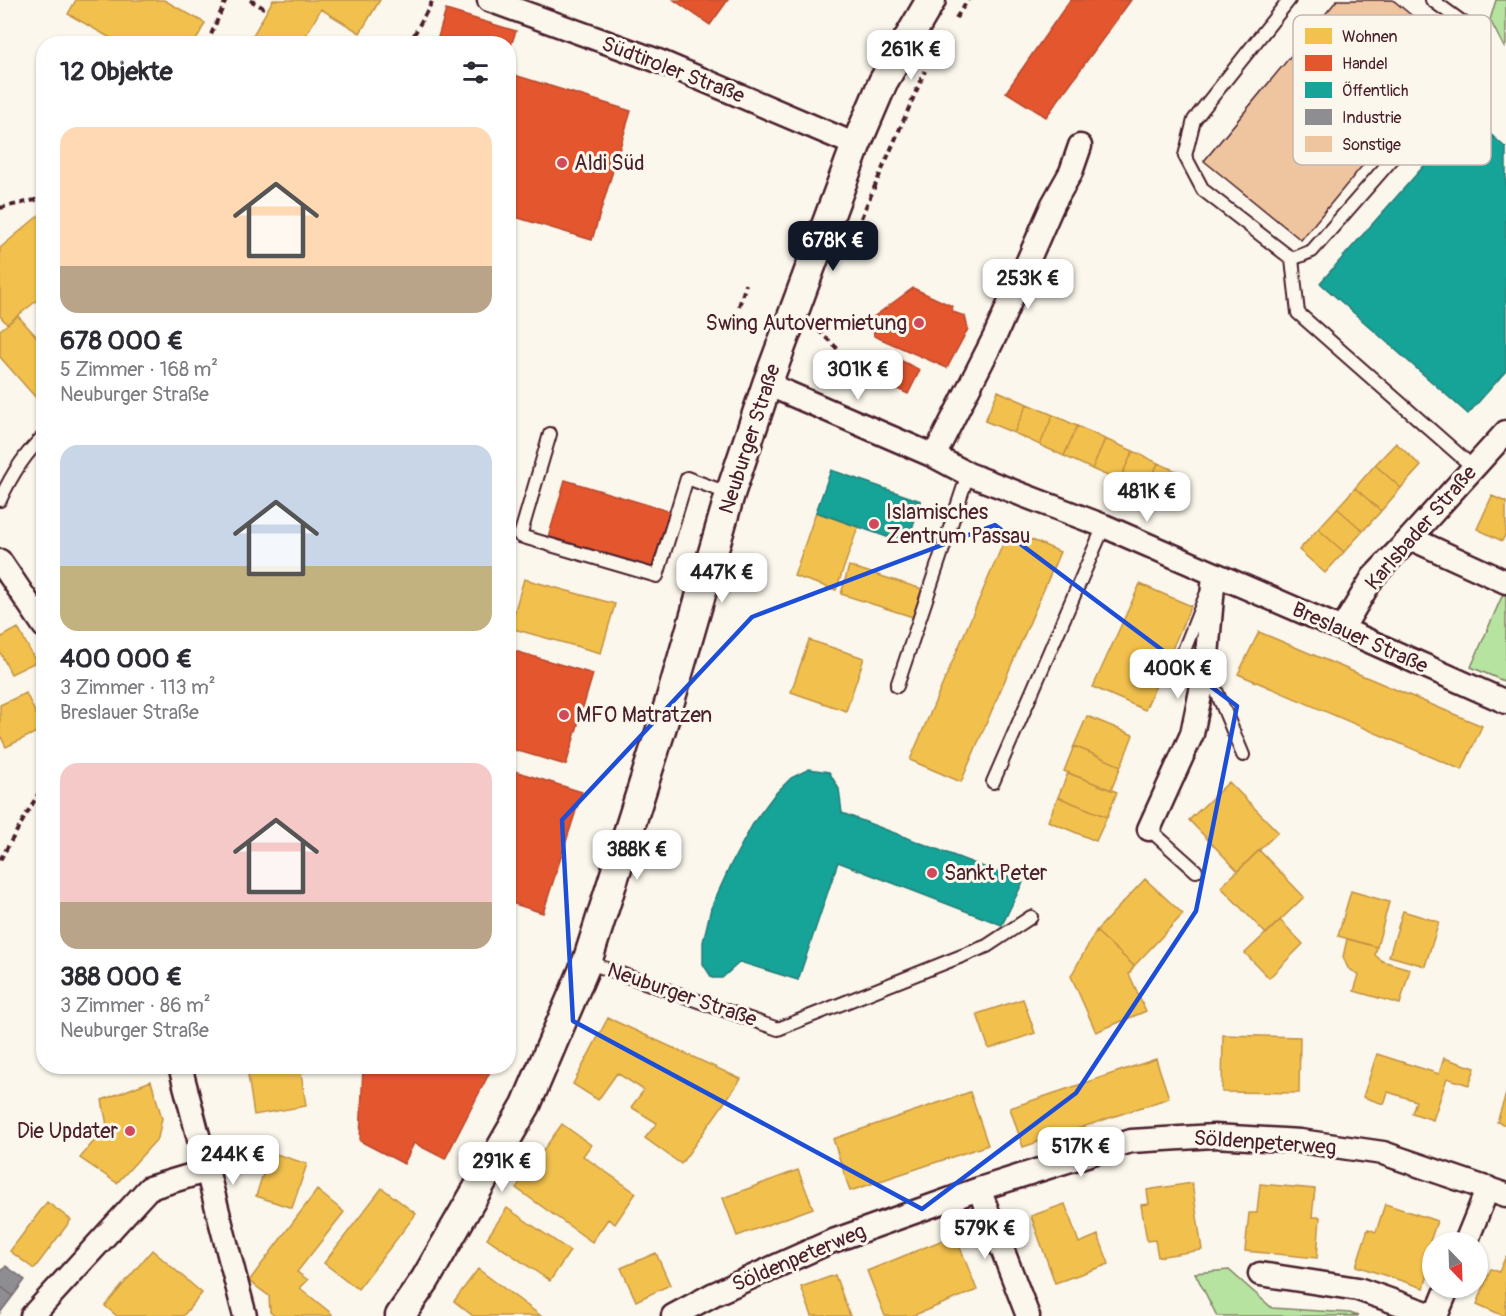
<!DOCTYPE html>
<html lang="de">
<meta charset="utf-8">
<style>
body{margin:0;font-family:Pangolin,sans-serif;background:#f2f2f3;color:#2b2b33;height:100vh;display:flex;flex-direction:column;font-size:22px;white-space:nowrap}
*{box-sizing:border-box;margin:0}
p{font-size:20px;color:#7c7c81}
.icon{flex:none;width:33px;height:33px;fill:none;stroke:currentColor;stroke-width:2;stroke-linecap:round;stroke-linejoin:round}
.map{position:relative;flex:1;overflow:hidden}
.panel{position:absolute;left:36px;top:36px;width:480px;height:1038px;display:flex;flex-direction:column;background:#fff;border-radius:24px;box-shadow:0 2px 4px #0004}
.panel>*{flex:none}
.needle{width:39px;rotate:157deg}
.buttons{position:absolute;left:1422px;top:1232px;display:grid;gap:12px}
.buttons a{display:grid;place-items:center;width:66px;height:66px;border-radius:50%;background:#fff;box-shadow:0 2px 4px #0004;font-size:30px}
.price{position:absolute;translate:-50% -51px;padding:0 14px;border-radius:12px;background:#fff;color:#222;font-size:20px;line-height:39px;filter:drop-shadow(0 2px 3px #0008)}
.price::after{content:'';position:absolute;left:50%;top:36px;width:18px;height:14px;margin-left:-9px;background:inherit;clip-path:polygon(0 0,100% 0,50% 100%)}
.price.current{background:#111827;color:#fff}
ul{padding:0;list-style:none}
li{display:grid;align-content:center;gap:12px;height:318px;padding:0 24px}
li span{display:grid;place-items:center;height:186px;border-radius:18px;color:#555}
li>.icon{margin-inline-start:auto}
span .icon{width:108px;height:108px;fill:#fffc;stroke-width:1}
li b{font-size:26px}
h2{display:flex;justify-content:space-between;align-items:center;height:72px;padding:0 24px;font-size:26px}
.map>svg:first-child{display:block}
.green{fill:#b7e3a1;stroke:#808166;stroke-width:1.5}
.homes{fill:#f2c14e;stroke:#c09044;stroke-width:1.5}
.shops{fill:#e4572e;stroke:#b6462d;stroke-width:1.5}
.public{fill:#17a398;stroke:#267b77;stroke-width:1.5}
.industry{fill:#8d8d92;stroke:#796c73;stroke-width:1.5}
.building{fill:#eec59e;stroke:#4a1f2b;stroke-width:1.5}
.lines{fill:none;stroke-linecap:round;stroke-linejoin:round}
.service-casing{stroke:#4a1f2b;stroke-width:16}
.minor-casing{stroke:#4a1f2b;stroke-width:27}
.tertiary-casing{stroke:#4a1f2b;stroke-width:33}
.path{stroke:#4a1f2b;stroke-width:4;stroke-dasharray:6 4.5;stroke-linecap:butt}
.service{stroke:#fbf7ec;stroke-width:12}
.minor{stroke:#fbf7ec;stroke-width:22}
.tertiary{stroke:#fbf7ec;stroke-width:28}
.marked{fill:none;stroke:#1d4ed8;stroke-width:4.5;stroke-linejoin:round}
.poi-dot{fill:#d1495b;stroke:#fbf7ec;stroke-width:2}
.labels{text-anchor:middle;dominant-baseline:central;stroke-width:6;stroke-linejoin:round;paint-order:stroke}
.street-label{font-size:21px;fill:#4a1f2b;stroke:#fbf7ec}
.poi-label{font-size:21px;fill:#4a1f2b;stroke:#fbf7ec;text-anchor:start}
.key{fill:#fbf7ec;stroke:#c6b6b2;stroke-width:1.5}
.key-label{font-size:16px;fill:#4a1f2b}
</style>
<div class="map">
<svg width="1506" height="1316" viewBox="0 0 1506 1316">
<rect width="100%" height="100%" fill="#fbf7ec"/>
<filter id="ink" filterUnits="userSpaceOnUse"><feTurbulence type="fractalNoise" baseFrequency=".0167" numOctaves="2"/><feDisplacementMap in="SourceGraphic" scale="12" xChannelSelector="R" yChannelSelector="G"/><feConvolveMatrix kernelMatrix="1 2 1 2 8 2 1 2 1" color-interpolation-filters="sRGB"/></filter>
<g filter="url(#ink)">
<path class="green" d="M1496 0H1506V45L1504 47 1490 20Z
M1503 594 1506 595V682L1471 667Z
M1229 1270 1272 1308 1350 1313 1358 1316H1217L1195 1273Z"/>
<path class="homes" d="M76 0H164L205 23 194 44H121L68 14Z
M273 0H380L360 33 321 9 301 44H248Z
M44 211V295L7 324 0 316V248Z
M18 316 44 345V407L0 357V330Z
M998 391 1027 404 1014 433 985 421Z
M1027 404 1053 415 1040 445 1014 433Z
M1053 415 1077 426 1064 456 1040 445Z
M1077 426 1105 439 1092 469 1064 456Z
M1105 439 1133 451 1119 481 1092 469Z
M1396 443 1421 466 1401 488 1375 465Z
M1133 451 1158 463 1145 492 1119 481Z
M1158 463 1187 476 1174 505 1145 492Z
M1375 465 1401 488 1381 511 1355 488Z
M1355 488 1381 511 1363 531 1337 508Z
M1492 496 1506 502V533L1502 541 1477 529Z
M1337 508 1363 531 1344 552 1318 529Z
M816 512 858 527 836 590 794 576Z
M1318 529 1344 552 1325 573 1299 550Z
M1009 530 1060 552 961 782 910 760Z
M849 566 922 589 913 617 841 594Z
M524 579 615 604 601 653 510 628Z
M1140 584 1191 606 1145 710 1093 687Z
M18 628 36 662 11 674 0 652V638Z
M1259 632 1482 726 1462 770 1238 674Z
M809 640 864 658 846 711 791 692Z
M26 693 43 729 6 747 0 735V705Z
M1087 716 1133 735 1121 766 1074 746Z
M1074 746 1121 766 1111 790 1064 771Z
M1068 773 1117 792 1107 817 1058 797Z
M1229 782 1278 832 1238 871 1189 820Z
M1058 797 1107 817 1096 841 1048 821Z
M1259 850 1304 897 1266 934 1221 887Z
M1145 879 1183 914 1134 966 1096 931Z
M1351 891 1389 902 1377 947 1338 936Z
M1403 911 1439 922 1425 966 1389 956Z
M1280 920 1303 944 1269 978 1245 953Z
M1096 931 1134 966 1129 974 1146 1011 1096 1032 1071 976Z
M1347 939 1377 947 1375 955 1382 961 1410 969 1400 1004 1354 991 1359 975 1348 968 1343 957Z
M1023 999 1035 1033 989 1049 977 1014Z
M608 1018 741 1079 681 1164 645 1138 657 1123 631 1107 644 1090 617 1073 598 1100 573 1084Z
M1223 1035 1300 1037 1299 1093 1222 1092Z
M1377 1054 1439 1074 1444 1058 1475 1068 1469 1085 1447 1078 1433 1120 1412 1113 1416 1101 1407 1098 1388 1092 1384 1104 1363 1097Z
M1156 1059 1169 1098 1023 1147 1010 1108Z
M282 1066H300L306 1106 254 1115 248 1075 283 1069Z
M151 1081 162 1118 158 1138 117 1183 80 1158 107 1125 102 1100Z
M970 1092 988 1145 850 1191 833 1139Z
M1506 1094V1125L1497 1122Z
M562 1124 591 1145 583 1156 636 1193 615 1224 608 1219 592 1242 516 1188Z
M270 1152 307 1164 292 1208 256 1196Z
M798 1170 813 1208 737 1236 723 1198Z
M1192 1183 1202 1250 1158 1257 1155 1240 1147 1241 1141 1205 1149 1204 1147 1190Z
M1260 1184 1315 1189 1312 1217H1320L1317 1258 1245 1251 1249 1213H1257Z
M382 1188 416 1214 358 1289 324 1263Z
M317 1190 344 1212 297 1272 308 1280 300 1288 332 1314 330 1316H275L270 1312 269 1296 249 1281Z
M47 1202 71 1220 34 1269 10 1251Z
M1065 1204 1079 1243 1098 1235 1109 1264 1055 1283 1031 1216Z
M1385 1204 1437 1221 1428 1247 1432 1248V1261L1424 1288 1356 1266 1368 1229 1376 1232Z
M507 1208 570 1251 550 1281 487 1238Z
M955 1235 977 1290 912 1316H885L867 1271Z
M152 1250 202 1293 183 1316H117L105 1306Z
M656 1253 670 1285 636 1301 621 1268Z
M1506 1256V1316H1504L1477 1304 1491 1269 1499 1272Z
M478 1269 541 1316H473L454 1301Z
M835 1275 850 1316H812L801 1287Z"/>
<path class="shops" d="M674 0H728L710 25Z
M1070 0H1131L1046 117 1006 92Z
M446 10 516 31 508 54V44H436Z
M508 73 631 111 592 240 508 215Z
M913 288 952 306 953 312 965 316 968 329 947 368 874 336 872 318Z
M890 355 920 370 908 394 878 380Z
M565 480 671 512 653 570 548 538Z
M508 649 593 674 566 765 508 748Z
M508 769 582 792 543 913 508 902Z
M363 1066H493L445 1159 414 1143 404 1164 360 1141Z"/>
<path class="public" d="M1469 115 1506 148V371L1468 414 1320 283Z
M831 470 921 501 907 544 816 512Z
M809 769 829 772 839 789 842 813 1023 882 1002 925 838 862 798 980 740 962 722 978H712L703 964V942L711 908 731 864 754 822 774 795 791 778Z"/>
<path class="industry" d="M6 1266 25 1280 13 1296 0 1286V1273Z
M0 1286 13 1296 0 1313Z"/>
<path class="building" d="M1337 0H1393L1456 52 1301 240 1204 161Z"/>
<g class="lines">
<g class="service-casing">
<path id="service" d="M1289 0 1194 120 1185 156 1203 190 1292 259 1312 251 1454 88 1474 56 1469 27 1432 0
M1292 259 1298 313 1474 468
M550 434 520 536 657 576 687 478 730 494
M0 500C11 476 24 454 44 436
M1208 671 1243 755
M1173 678 1206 595
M897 686 968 474
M993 782 1104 526
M1149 829 1196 871
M587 962 778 1029 987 946 1031 917"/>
</g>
<g class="minor-casing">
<path id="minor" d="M489 0 661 62 856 145
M767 384 934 456 968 474 1104 526 1342 629 1506 702
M934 456 995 336 1053 204 1071 172 1080 146
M1410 538 1506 582
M0 561 44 626
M1342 629 1373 577 1410 538 1506 432
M1149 829 1192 734 1206 667 1214 574
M180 1066 245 1316
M979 1189 1028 1316
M1466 1242 1488 1188
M1260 1274 1358 1289 1435 1316
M32 1316 149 1188 209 1170
M673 1316 714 1294 830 1242 979 1189 1131 1141 1214 1136 1300 1141 1383 1153 1506 1195
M1436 1316 1448 1287"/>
</g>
<g class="tertiary-casing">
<path id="tertiary" d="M400 1316 425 1280 526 1105 587 962 670 701 730 494 767 384 856 145 883 82 931 0"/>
</g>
<path class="path" d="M250 0 267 10
M956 18 968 0
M207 44 226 0
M409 44 433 0
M0 208 44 198
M861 218 925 71
M739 306 746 284
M818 330 842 353 856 358 851 381 838 374
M0 860 44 784"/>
<use href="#service" class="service"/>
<use href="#minor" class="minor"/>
<use href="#tertiary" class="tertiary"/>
</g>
</g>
<path class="marked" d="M995 525 1237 706 1196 911 1076 1093 922 1209 573 1021 562 820 752 617Z"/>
<g class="poi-dot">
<circle cx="562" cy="163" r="6"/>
<circle cx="919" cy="323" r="6"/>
<circle cx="874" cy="524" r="6"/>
<circle cx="564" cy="715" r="6"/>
<circle cx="932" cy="873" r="6"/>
<circle cx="130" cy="1131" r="6"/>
</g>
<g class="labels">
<g class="street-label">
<text transform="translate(673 70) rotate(21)">Südtiroler Straße</text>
<text transform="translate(750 439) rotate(-72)">Neuburger Straße</text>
<text transform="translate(1421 528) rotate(-49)">Karlsbader Straße</text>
<text transform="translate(1360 638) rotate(24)">Breslauer Straße</text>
<text transform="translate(682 995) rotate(19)">Neuburger Straße</text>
<text transform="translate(1265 1143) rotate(4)">Söldenpeterweg</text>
<text transform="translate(799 1258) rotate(-23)">Söldenpeterweg</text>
</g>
<g class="poi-label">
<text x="574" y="163">Aldi Süd</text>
<text x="907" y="323" text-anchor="end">Swing Autovermietung</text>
<text x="886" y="512">Islamisches<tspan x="886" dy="24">Zentrum Passau</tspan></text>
<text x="576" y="715">MFO Matratzen</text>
<text x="944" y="873">Sankt Peter</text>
<text x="118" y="1131" text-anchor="end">Die Updater</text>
</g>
</g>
<rect x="1293" y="15" width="198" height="150" rx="9" class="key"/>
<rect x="1305" y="28" width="27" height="16" fill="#f2c14e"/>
<rect x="1305" y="55" width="27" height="16" fill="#e4572e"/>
<rect x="1305" y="82" width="27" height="16" fill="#17a398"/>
<rect x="1305" y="109" width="27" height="16" fill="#8d8d92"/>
<rect x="1305" y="136" width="27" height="16" fill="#eec59e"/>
<g class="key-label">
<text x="1342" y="42">Wohnen</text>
<text x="1342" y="69">Handel</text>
<text x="1342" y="96">Öffentlich</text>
<text x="1342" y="123">Industrie</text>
<text x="1342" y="150">Sonstige</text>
</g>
</svg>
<div class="buttons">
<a><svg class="needle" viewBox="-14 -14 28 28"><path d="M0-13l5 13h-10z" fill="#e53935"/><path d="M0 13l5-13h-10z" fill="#7c7c81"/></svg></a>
</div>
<b class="price" style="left:911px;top:81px">261K €</b>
<b class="price current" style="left:833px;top:272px">678K €</b>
<b class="price" style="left:1028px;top:310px">253K €</b>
<b class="price" style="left:858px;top:401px">301K €</b>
<b class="price" style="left:1147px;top:523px">481K €</b>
<b class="price" style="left:722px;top:604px">447K €</b>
<b class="price" style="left:1178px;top:700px">400K €</b>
<b class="price" style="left:637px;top:881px">388K €</b>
<b class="price" style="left:1081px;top:1178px">517K €</b>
<b class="price" style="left:233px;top:1186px">244K €</b>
<b class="price" style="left:502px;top:1193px">291K €</b>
<b class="price" style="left:985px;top:1260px">579K €</b>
<section class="panel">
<h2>12 Objekte<svg class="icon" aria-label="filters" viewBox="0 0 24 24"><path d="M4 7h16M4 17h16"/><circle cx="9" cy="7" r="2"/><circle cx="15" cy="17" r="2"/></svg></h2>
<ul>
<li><span style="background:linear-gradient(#ffd9b3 75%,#b9a48a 0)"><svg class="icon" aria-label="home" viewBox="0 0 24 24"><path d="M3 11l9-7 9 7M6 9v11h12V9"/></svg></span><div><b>678 000 €</b><p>5 Zimmer · 168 m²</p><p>Neuburger Straße</p></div></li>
<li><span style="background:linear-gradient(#c9d6e8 65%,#c2b280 0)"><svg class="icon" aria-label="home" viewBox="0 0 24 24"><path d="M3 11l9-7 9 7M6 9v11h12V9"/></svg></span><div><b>400 000 €</b><p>3 Zimmer · 113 m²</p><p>Breslauer Straße</p></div></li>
<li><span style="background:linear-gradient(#f6c9c9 75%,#b9a48a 0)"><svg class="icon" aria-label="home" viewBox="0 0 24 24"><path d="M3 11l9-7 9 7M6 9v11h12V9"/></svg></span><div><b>388 000 €</b><p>3 Zimmer · 86 m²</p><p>Neuburger Straße</p></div></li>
</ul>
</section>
</div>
